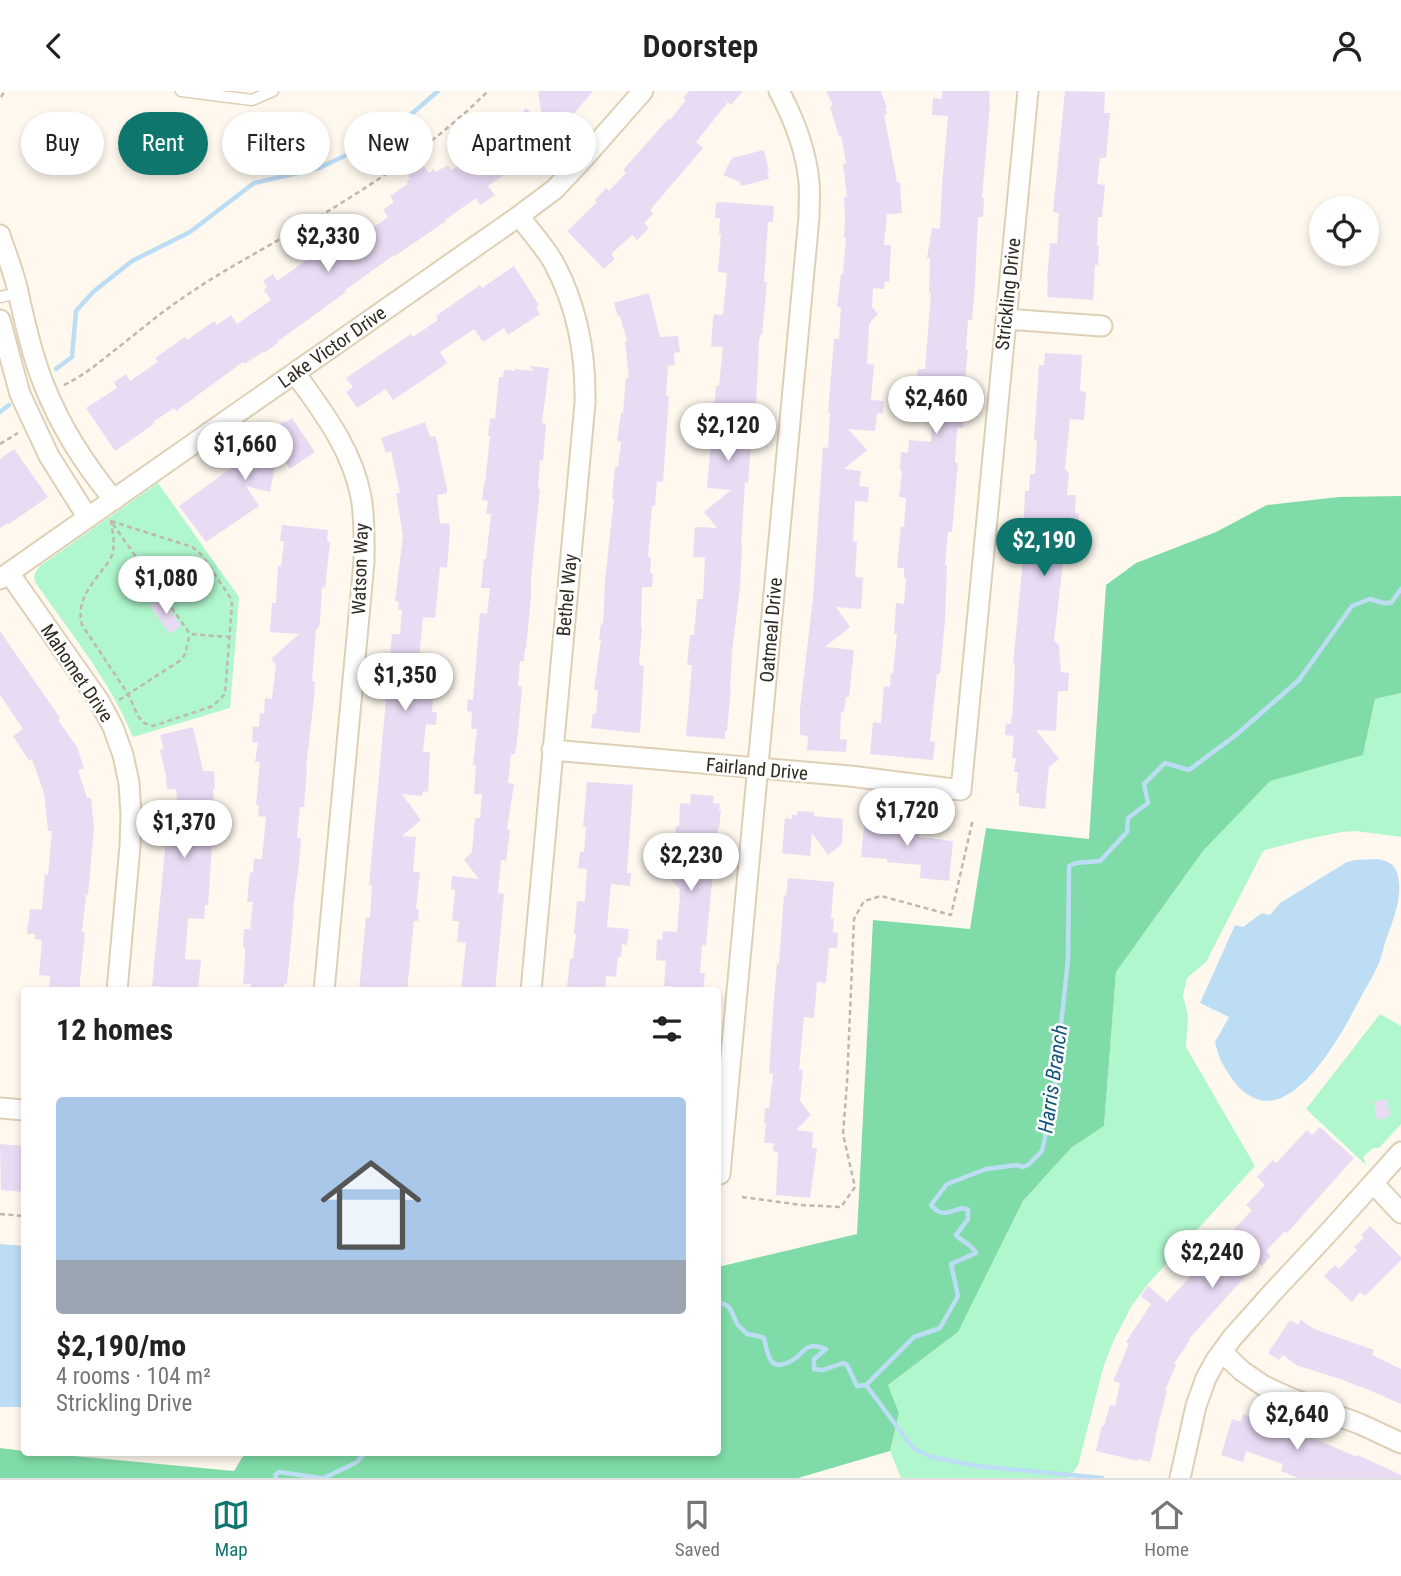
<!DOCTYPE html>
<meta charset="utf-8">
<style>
body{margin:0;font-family:"Roboto Condensed",sans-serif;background:#f2f2f2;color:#222;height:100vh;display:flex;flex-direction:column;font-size:26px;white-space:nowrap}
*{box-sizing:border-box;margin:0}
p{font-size:23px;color:#767676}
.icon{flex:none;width:38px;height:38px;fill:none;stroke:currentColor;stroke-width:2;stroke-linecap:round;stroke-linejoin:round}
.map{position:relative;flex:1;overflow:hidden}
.details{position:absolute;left:21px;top:896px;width:700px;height:469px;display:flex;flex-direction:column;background:#fff;border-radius:7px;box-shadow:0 4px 10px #0003}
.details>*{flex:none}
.banner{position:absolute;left:21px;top:21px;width:700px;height:63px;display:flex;gap:14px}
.buttons{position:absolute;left:1309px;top:105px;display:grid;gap:14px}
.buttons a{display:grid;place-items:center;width:70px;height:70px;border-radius:50%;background:#fff;box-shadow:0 4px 10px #0003;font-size:35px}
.price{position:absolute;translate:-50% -60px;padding:0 16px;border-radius:24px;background:#fff;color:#222;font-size:23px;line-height:46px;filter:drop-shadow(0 2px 4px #0008)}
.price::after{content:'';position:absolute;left:50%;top:42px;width:21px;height:16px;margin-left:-10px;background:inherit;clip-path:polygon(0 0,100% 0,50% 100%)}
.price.current{background:#0f766e;color:#fff}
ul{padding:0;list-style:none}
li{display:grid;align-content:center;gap:14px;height:371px;padding:0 35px}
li+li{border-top:2px solid #e0e0e0}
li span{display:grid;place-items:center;height:217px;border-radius:7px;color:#555}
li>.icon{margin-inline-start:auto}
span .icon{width:126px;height:126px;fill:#fffc;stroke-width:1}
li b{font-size:30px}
h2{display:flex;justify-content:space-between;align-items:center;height:84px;padding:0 35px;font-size:30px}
.chip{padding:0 24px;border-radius:32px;background:#fff;box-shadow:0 4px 10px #0003;font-size:24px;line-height:63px}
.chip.current{background:#0f766e;color:#fff}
header{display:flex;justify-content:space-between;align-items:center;height:91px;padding:0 35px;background:#fff;font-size:32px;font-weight:600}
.menu{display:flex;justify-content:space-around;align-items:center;height:98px;border-top:2px solid #e0e0e0;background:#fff;font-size:19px;color:#767676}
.menu a{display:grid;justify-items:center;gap:4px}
.menu .current{color:#0f766e}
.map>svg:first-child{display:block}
.green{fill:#b0f7cd}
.forest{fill:#7fdca8}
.water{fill:#bdddf4}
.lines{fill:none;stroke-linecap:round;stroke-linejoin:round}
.stream{stroke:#bdddf4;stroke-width:4.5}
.building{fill:#eadbf5}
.service-casing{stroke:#ddd0b5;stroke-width:13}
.minor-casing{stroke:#ddd0b5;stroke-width:23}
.path{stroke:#beb9ae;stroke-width:2.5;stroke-dasharray:5 3.5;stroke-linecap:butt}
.service{stroke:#fff;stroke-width:10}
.minor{stroke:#fff;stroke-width:19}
.labels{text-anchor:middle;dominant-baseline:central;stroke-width:5;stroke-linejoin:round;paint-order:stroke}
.street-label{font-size:19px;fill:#2f2a1f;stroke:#fff}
.water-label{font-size:21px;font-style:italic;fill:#14567b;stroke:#fff}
</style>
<header><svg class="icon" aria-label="back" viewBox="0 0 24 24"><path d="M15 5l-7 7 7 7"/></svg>Doorstep<svg class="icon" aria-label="person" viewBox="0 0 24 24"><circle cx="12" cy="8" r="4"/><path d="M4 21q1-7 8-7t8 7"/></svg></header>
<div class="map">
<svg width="1401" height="1387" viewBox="0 0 1401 1387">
<rect width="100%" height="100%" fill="#fef8ee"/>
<path class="green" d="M158 392 239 506 230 617 133 646C110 590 70 541 35 491 33 484 35 481 40 475Z
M1401 602V746L1356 740 1342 741 1307 748 1265 759 1262 762 1206 871 1187 887 1183 905 1188 925 1186 956 1255 1075 1148 1193 1131 1216 1114 1249 1104 1274 1078 1374 1069 1387H901L890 1360 899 1322 888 1294 958 1241 1023 1110 1071 1057 1104 1035 1116 881 1203 760 1270 689 1363 664 1375 608Z
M1380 923 1401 935V1033L1379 1057H1373L1363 1066 1366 1074 1306 1018Z"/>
<path class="forest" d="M1401 405V602L1375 608 1363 664 1270 690 1203 760 1116 881 1104 1035 1071 1057 1023 1110 958 1241 888 1294 899 1322 890 1360 798 1387H0V1357L24 1360V1362H42L234 1380 245 1362H718V1176L857 1143 873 829 970 838 986 737 1089 748 1106 494 1136 472 1216 441 1267 414 1339 406Z"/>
<path class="water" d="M1377 768C1391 770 1398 776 1399 792 1401 811 1392 832 1386 849 1383 857 1382 866 1378 874 1374 884 1368 893 1363 902 1346 935 1317 990 1283 1006 1263 1016 1244 1005 1233 989 1224 977 1218 966 1215 951L1229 926 1200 912 1235 834 1243 836 1262 822 1270 824 1280 812 1347 771 1355 769Z
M0 1153 24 1155V1316H0Z"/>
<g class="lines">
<path class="stream" d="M56 278 72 266 76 220 93 201 132 170 190 141 254 92 319 77 385 46 438 0
M0 321 9 314
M718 1212C733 1213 731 1223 738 1234 741 1237 744 1240 747 1243L758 1245 764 1247C768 1269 772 1283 796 1267 800 1264 804 1258 809 1256 814 1254 821 1256 826 1258L814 1268V1278L823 1279 843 1272 847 1274 857 1295 866 1294 914 1246 940 1237 958 1205 951 1173 976 1162C972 1153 962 1151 956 1144L968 1128V1119L962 1117C948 1121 942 1127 931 1114L947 1093 986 1078 1017 1074 1023 1076 1028 1074 1042 1060 1053 1009 1068 869 1069 775 1076 772 1100 770 1127 741 1128 727 1148 712 1144 693 1165 672 1189 679 1236 644 1299 589 1352 515 1370 508 1383 512H1391L1401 498
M866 1294 913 1357 931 1366 977 1375 1102 1387
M276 1387 275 1384 279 1381 321 1387
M324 1387 357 1371 365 1362"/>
</g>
<path class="building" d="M538 0H593L572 25 569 22 552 42 556 46 538 65 512 82 510 79 488 95 495 104 480 114 476 107 445 129 446 130 395 165 394 164 344 200 346 201 277 251 278 252 264 262 263 261 244 273 243 271 176 320 174 317 153 331 154 333 115 360 86 317 117 297 114 291 126 283 130 290 158 271 155 267 185 246 187 249 214 230 217 234 231 224 237 233 271 209 264 199 267 196 263 190 273 183 277 190 337 148 339 150 350 142 355 150 388 126 383 119 394 111 390 105 408 93 406 91 410 88 408 85 423 74 429 82 434 78 436 81 448 74 452 79 476 63 469 53 487 41 489 45 506 27 512 33 526 17 543 34Z
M689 0H743L731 14 728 11 696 51 703 57 650 119 653 123 644 132 649 137 637 149 632 144 611 163 615 168 604 178 567 140 597 111 595 109 606 97 609 100 626 82 623 79 669 27 670 29 686 9 683 7Z
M826 0H881L887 17H885L887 23 884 24 897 91 900 92 902 122 887 123 884 154H891L889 191 885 190 884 198 873 197 872 216 878 223 871 230 869 234 867 273 874 274 871 309 884 310 883 323 877 322 875 340 848 338 867 359 844 378 861 380 859 395 869 396 868 411 855 410 853 450 857 451 855 486 863 487 861 518 836 516 850 536 825 556 854 559 849 606H846L844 621H841L840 648 847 649 846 661 807 659 808 645 800 644V618L813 507 823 356 828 357 830 322H828L834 248H839L841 216H837L841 183H843L846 147H844L845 129 844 106H847L843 73 846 72 841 44 839 45 830 16 833 14Z
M942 0H990L989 12H990L982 107H984L983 126H978L975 194 972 229H968L966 259H968L962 318H964L963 337 957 336 955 372H958L952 441H948L945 474H947L945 529 940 583H937L930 650 935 651 933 669 870 663 873 631 881 632 884 595 890 596 891 582H893L897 543H894L896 512 904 513 906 487 904 486V477H897L901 435 904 436 906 407 899 406 902 380 900 379 901 361 908 362 909 349 931 351 933 309 908 307 909 294 916 295 918 278H925L931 202H929L930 167H927L932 137 940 138 942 94 948 25 932 24 933 7 942 8Z
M1065 0 1105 1 1104 22H1110L1106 67H1100L1097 93 1105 94 1102 126H1098L1097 155H1099L1098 174H1095L1093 209 1047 206 1048 191 1047 190 1050 152 1057 153 1059 122 1053 121Z
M764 59 769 80 767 81 769 88 741 95 740 91 723 84 732 67Z
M720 111 774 115 773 131H768L764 191H767L762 244H760L759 252 755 335 753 352H751L748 392 745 391 741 455H742L740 496 732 561 730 598H731L727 640H725V648L686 645 692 574H687L690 544H694L697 508H703L705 467 693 466 695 436 717 437 704 421 731 399 707 397 716 295H719L723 256 711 255 713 228 714 223 723 224 727 182 718 181 721 143H719L720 127H715L716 112Z
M514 175 539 214 536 217 540 223 508 244 504 237 483 251 474 238 440 261 447 272 423 289 393 309 386 298 357 317 346 301 353 296 346 287 411 243 413 246 438 229 436 225 480 194 482 197Z
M649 202 660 246 678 245 680 261 674 262 675 274 668 275 666 305H669L663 391 657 390 655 415H652L648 466 651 467 650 482H653L652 496H642L641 536H642L639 574 644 575 640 642 591 637 593 622 596 623 598 599H594L601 549H599L601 532 603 533 605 489 614 408 612 407 615 376H618L621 351 617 350 619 335 621 322H623L626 287H629L625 250H627L620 225H618L614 212Z
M1045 262 1082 264 1080 300 1086 301 1084 329 1070 328 1065 378 1069 382 1067 404H1076L1075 422 1079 423 1078 436 1065 435 1063 471 1054 550 1059 554 1061 581 1069 582 1068 600H1058L1056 640 1036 639 1059 668 1049 676 1045 718 1019 715V702H1016L1018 681H1014L1016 667H1012L1014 645 1005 644 1006 632 1011 633 1013 615 1015 574H1013L1023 468H1022L1025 400H1029L1030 383H1035L1037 350 1034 349 1039 274H1044Z
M530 275 549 277 542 332 546 333 543 370 540 369 538 398H540L531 488V506L526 558H525L524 570H520L518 595 522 596 518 642 515 663H511L508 692 514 693 507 738 510 739 506 770 501 769 498 802 504 803 495 900H461L466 852 457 851 459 830H452L455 799 451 798 452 785 479 788 464 769 472 761 475 727H480L482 703H474L476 674H473L477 638H471L472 621 467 620 468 608 473 609 480 522 487 523 490 497H481L484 468H486L491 423H486L488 410 482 409 484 393H485L490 345H488L490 327 495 328 499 286H503L504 279 515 280V278L534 280Z
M292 327 315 361 290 378 278 360 270 401 246 395 259 415 206 451 179 415 237 373 236 371 270 348 266 343 285 330 286 331Z
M425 331 430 346 435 345 439 357H438L447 398V402L437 404 440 433 449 432 450 440 447 477 440 476 435 527 423 526 419 568 432 569 429 604H433L432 621H437L436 634 426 633 423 661H430L428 701 423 700 422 705 402 703 421 729 402 745 416 746 413 781H420L416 818H419L418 830H414L407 900H359L366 826 370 827 372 794H369L392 543H400L402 519H398L399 511 395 510 403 445 396 402H400L391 360 386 362 381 347Z
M14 358 48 406 9 433 8 432 0 437V368Z
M282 434 328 439 327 450 330 451 325 497 322 496 320 531 318 538H316L312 590 315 591 314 607 306 677H307L304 716H300L297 747H301L299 772 293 819H294L287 893H284V900H250L251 893H243L245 867V856H243L244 838H250L253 811H247L250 781 253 782 254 768H262L266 726 258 725 259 714H256L260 671H255L258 652 252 651 253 635 259 636 260 622 264 623 265 607 272 608 276 573 271 568 299 543 270 541 272 512H276L278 475H281L284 450H280Z
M162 506 181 535 170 543 150 515Z
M0 540 60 627 58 629 77 656 84 677 78 679 87 707H91L94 736 88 804H86L82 841 85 842 79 900H49L50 885 39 884 42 849 35 848V843H27L30 818 42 819 45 783 48 784 52 740H48L44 702 32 668 29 670 13 645 23 638 0 604Z
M193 636 203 680H214L215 698H213L215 728H217L214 757 212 756 208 814H205L204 828 188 827 185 868 201 869 198 899 152 895 167 737H169L170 724H178L176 698 167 699 166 685 160 659 164 658 160 644Z
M587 691 633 694 627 782H631L630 795 611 793 607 836 629 838 627 854 622 853 621 866H618L616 886 606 885 605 900 567 896 570 868H573L576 843H574L577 810 585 811 587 778 578 777 580 761H584L586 736H583Z
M691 703 714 705 713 712 720 713 719 719H721L719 737H718L716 758H715L714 768 706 855 702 854 700 882H705L703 899 672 900V895H664L666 870 656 869 657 848 662 849 663 840 677 841 680 804H679L680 798 666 783 685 766 674 765 676 735H679L680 712 690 713Z
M797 720 814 721V725L843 728 842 753 828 764 812 742 810 765 782 762 785 727 792 728V724H797Z
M867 725 883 726V729L907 730V742L919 743V746L953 750 949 790 920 787 921 774 887 771V768L861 766 865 726Z
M788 787 834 791 831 827 834 828 833 841 838 842 837 857H829L826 892 817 891 814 927 804 926 799 979H803L800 1010 811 1024 796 1039 813 1041 812 1057H817L810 1107 776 1104 778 1061 773 1060 774 1052H764L766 1032H764L765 1017 769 1018 773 983 769 982 774 907 777 872H779L784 804 786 805Z
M1387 1008 1390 1026 1377 1029 1374 1011Z
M1320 1036 1354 1067 1287 1142 1285 1140 1266 1160 1271 1165 1262 1175 1258 1171 1189 1248 1190 1249 1174 1273 1176 1274 1165 1299H1167L1155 1347H1156L1150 1371 1138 1368V1370L1096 1360 1102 1334 1104 1335 1110 1314 1115 1315 1120 1292 1113 1290 1129 1253 1126 1251 1151 1213 1141 1205 1148 1195 1167 1211 1190 1186 1185 1181 1218 1145 1225 1148 1252 1119 1246 1114 1265 1094 1257 1086 1273 1069 1276 1072 1307 1039 1312 1044Z
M0 1053 24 1055V1101L1 1099Z
M1370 1135 1401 1166V1169L1365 1205 1360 1201 1352 1211 1324 1185 1335 1174 1339 1178 1357 1159 1354 1156 1364 1147 1361 1144Z
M1290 1229 1298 1234 1301 1229 1314 1238 1374 1259 1372 1264 1401 1278V1313L1360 1295V1296L1343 1289 1296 1274 1283 1264 1279 1269 1268 1262Z
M1243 1323 1278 1334V1336L1300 1343 1301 1342 1357 1366 1358 1364 1401 1384V1387H1298L1281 1380 1283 1373 1246 1360 1243 1371 1221 1364 1232 1328 1241 1331Z"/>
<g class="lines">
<g class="service-casing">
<path id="service" d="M181 0 252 9 273 0
M0 206 19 202"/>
</g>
<g class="minor-casing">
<path id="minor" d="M519 125C531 141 546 157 555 174 578 218 586 263 585 312L531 900
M0 144C6 163 14 181 18 201 25 232 32 264 44 294 61 337 85 374 114 409
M1006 228 1102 235
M0 229 20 303 49 365 88 427
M295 282C323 321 352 358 361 406 365 427 364 449 364 471L324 900
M9 482 99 610 113 636 123 664 129 692 131 724 130 755 117 900
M0 488 519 125 555 98 584 67 643 0
M552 659 850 685 961 699 1028 0
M0 1017 24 1019
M718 1083H720L809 126C809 114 810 103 809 91 806 59 794 28 779 0
M1373 1092 1401 1122
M1222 1261 1242 1280 1264 1295 1290 1307 1360 1333 1401 1352
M1180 1387 1196 1315 1206 1287 1216 1269 1232 1247 1273 1201 1329 1141 1401 1061"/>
</g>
<path class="path" d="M1 6 5 0
M64 294C85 284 102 269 120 255 144 236 168 216 193 200 221 181 251 165 280 148 353 107 429 59 488 0
M0 353 18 342
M111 430 192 456 201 463 230 506 232 513 225 603 213 615 153 635 144 632 138 625 128 603 82 534C76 510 90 496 103 478 107 473 113 466 113 459 115 450 112 439 111 430Z
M113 433 190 543 228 546
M119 609 181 569 185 563 190 543
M742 1106 802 1114 841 1116 855 1096 843 1043 847 992 854 828 864 810 881 805 951 824 973 728
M0 1123 24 1125"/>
<use href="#service" class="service"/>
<use href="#minor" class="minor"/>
</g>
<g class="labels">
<g class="street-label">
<text transform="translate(1008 203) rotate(-84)">Strickling Drive</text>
<text transform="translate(332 256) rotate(-35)">Lake Victor Drive</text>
<text transform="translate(360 478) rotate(-88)">Watson Way</text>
<text transform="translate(567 504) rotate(-85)">Bethel Way</text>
<text transform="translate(771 539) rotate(-85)">Oatmeal Drive</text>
<text transform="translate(77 582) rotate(56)">Mahomet Drive</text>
<text transform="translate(757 678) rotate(5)">Fairland Drive</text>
</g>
<g class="water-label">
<text transform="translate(1053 988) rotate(-82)">Harris Branch</text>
</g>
</g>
</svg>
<div class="buttons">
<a><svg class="icon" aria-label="locate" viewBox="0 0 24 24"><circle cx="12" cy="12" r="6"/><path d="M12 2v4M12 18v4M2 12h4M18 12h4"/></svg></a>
</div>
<b class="price" style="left:328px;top:183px">$2,330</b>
<b class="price" style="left:936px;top:345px">$2,460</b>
<b class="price" style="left:728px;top:372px">$2,120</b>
<b class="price" style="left:245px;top:391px">$1,660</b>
<b class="price current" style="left:1044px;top:487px">$2,190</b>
<b class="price" style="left:166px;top:525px">$1,080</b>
<b class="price" style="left:405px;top:622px">$1,350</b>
<b class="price" style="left:907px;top:757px">$1,720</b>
<b class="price" style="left:184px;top:769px">$1,370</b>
<b class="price" style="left:691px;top:802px">$2,230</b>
<b class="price" style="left:1212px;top:1199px">$2,240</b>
<b class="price" style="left:1297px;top:1361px">$2,640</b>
<div class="banner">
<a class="chip">Buy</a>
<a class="chip current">Rent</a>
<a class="chip">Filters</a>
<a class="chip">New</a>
<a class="chip">Apartment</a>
</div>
<section class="details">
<h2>12 homes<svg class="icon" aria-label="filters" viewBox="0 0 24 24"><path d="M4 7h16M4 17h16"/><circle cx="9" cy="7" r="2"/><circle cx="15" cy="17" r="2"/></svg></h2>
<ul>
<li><span style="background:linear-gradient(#a9c7e8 75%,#9aa5b1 0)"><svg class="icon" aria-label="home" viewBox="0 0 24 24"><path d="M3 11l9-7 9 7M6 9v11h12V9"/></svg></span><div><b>$2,190/mo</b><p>4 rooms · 104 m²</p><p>Strickling Drive</p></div></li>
</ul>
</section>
</div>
<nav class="menu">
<a class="current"><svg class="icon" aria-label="map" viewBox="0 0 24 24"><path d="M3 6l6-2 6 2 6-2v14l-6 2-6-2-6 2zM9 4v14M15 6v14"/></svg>Map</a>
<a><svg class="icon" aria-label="saved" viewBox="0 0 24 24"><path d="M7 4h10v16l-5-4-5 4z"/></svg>Saved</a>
<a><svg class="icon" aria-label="home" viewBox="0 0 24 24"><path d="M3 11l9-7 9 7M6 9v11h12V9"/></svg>Home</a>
</nav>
